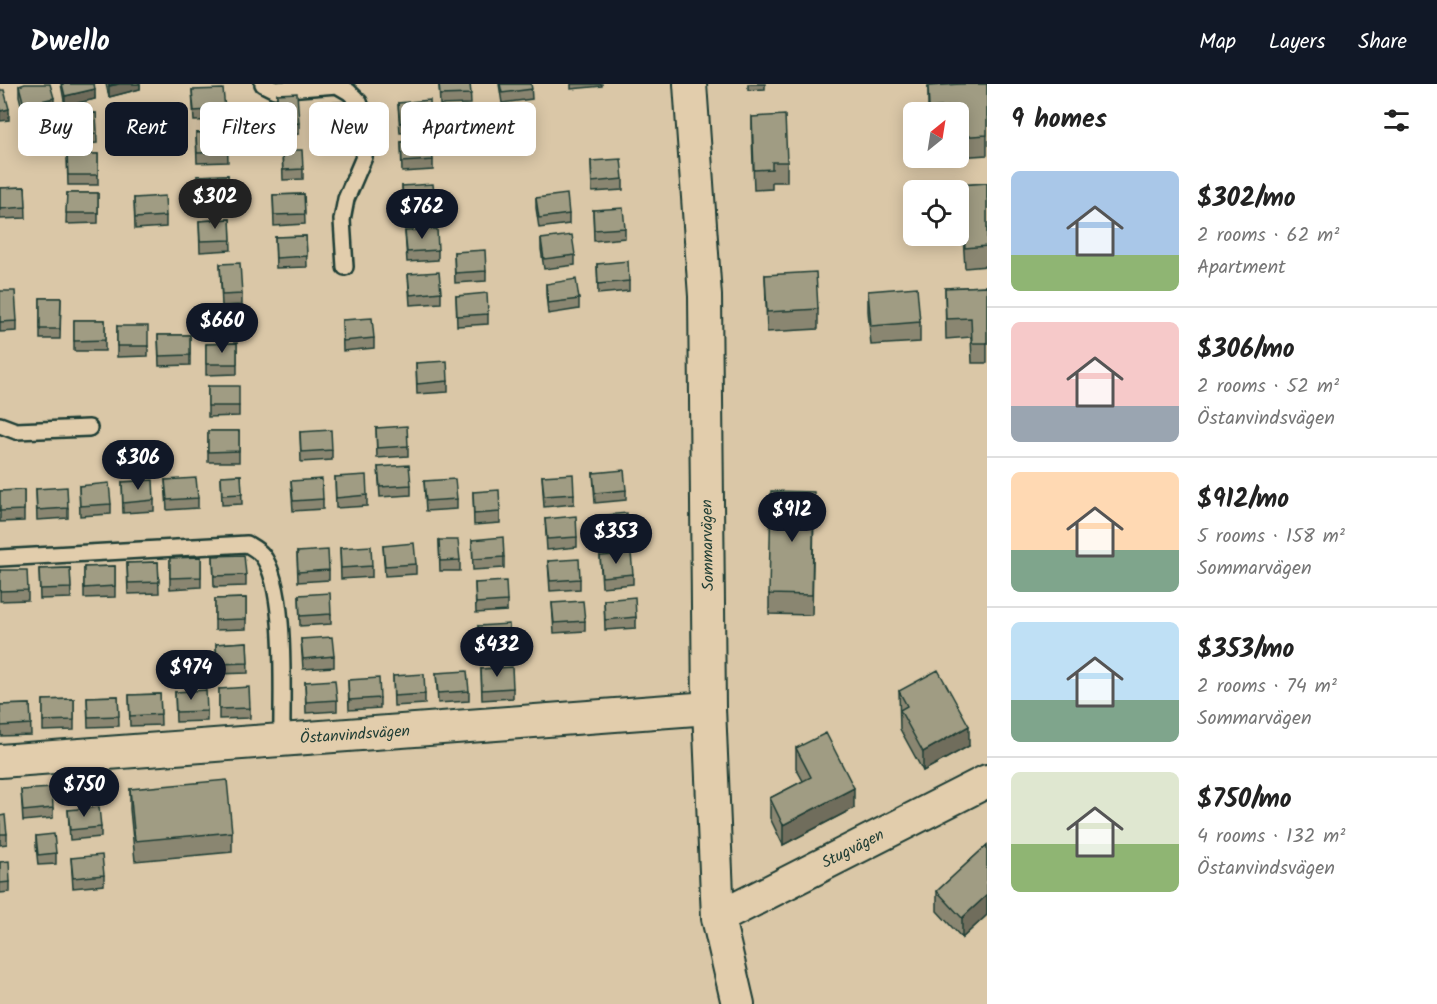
<!DOCTYPE html>
<meta charset="utf-8">
<style>
body{margin:0;font-family:Kalam,sans-serif;background:#f6f6f6;color:#222;height:100vh;display:flex;flex-direction:column;font-size:22px;white-space:nowrap}
*{box-sizing:border-box;margin:0}
p{font-size:20px;color:#767676}
.icon{flex:none;width:33px;height:33px;fill:none;stroke:currentColor;stroke-width:2;stroke-linecap:round;stroke-linejoin:round}
.map{position:relative;flex:1;overflow:hidden}
.sheet{display:flex;flex-direction:column;background:#fff;width:450px}
.sheet>*{flex:none}
.hud{position:absolute;left:18px;top:18px;width:570px;height:54px;display:flex;gap:12px}
.needle{width:39px;rotate:30deg}
.controls{position:absolute;left:903px;top:18px;display:grid;gap:12px}
.controls a{display:grid;place-items:center;width:66px;height:66px;border-radius:9px;background:#fff;box-shadow:0 3px 15px #0003;font-size:30px}
.price{position:absolute;translate:-50% -51px;padding:0 14px;border-radius:21px;background:#111827;color:#fff;font-size:20px;line-height:39px;filter:drop-shadow(0 2px 3px #0008)}
.price::after{content:'';position:absolute;left:50%;top:36px;width:18px;height:14px;margin-left:-9px;background:inherit;clip-path:polygon(0 0,100% 0,50% 100%)}
.price.on{background:#222;color:#fff}
ul{padding:0;list-style:none}
li{display:flex;align-items:center;gap:18px;height:150px;padding:0 24px}
li+li{border-top:2px solid #e0e0e0}
li span{display:grid;place-items:center;flex:none;width:168px;height:120px;border-radius:9px;color:#555}
li>.icon{margin-inline-start:auto}
span .icon{width:72px;height:72px;fill:#fffc;stroke-width:1}
li b{font-size:26px}
h2{display:flex;justify-content:space-between;align-items:center;height:72px;padding:0 24px;font-size:26px}
.tag{padding:0 21px;border-radius:9px;background:#fff;box-shadow:0 3px 15px #0003;font-size:21px;line-height:54px}
.tag.on{background:#111827;color:#fff}
header{display:flex;align-items:center;gap:36px;box-sizing:border-box;height:84px;padding:0 30px;background:#111827;color:#fff}
header strong{font-size:28px}
nav{display:flex;gap:33px;margin-inline-start:auto;font-size:21px}
main{display:flex;flex:1;min-height:0}
.map>svg:first-child{display:block}
.lines{fill:none;stroke-linecap:round;stroke-linejoin:round}
.lane-casing{stroke:#1f3d34;stroke-width:20}
.street-casing{stroke:#1f3d34;stroke-width:36}
.lane{stroke:#e2cdac;stroke-width:15}
.street{stroke:#e2cdac;stroke-width:32}
.wall{fill:#8a8671;stroke:#1f3d34;stroke-width:1.5}
.shaded-wall{fill:#706d5c;stroke:#1f3d34;stroke-width:1.5}
.building{fill:#a09c83;stroke:#1f3d34;stroke-width:1.5}
.labels{text-anchor:middle;dominant-baseline:central;stroke-width:5;stroke-linejoin:round;paint-order:stroke}
.street-label{font-size:16px;fill:#1f3d34;stroke:#e2cdac}
</style>
<header>
<strong>Dwello</strong>
<nav><a>Map</a><a>Layers</a><a>Share</a></nav>
</header>
<main>
<div class="map">
<svg width="987" height="920" viewBox="0 0 987 920">
<rect width="100%" height="100%" fill="#dac7a7"/>
<filter id="ink" filterUnits="userSpaceOnUse"><feTurbulence type="fractalNoise" baseFrequency=".0167" numOctaves="2"/><feDisplacementMap in="SourceGraphic" scale="12" xChannelSelector="R" yChannelSelector="G"/><feConvolveMatrix kernelMatrix="1 2 1 2 8 2 1 2 1" color-interpolation-filters="sRGB"/></filter>
<g filter="url(#ink)">
<g class="lines">
<g class="lane-casing">
<path id="lane" d="M263 0 275 6 337 1 349 8 359 18 364 31 367 50 364 73 346 115 342 136 345 183
M0 341 16 347 89 344
M0 474 247 460C252 463 258 466 262 471 288 504 281 612 282 656"/>
</g>
<g class="street-casing">
<path id="street" d="M690 0 705 212 709 624 718 834 738 920
M0 677 709 624
M718 834 987 697"/>
</g>
<use href="#lane" class="lane"/>
<use href="#street" class="street"/>
</g>
<path class="wall" d="M61 0H94L95 15 65 22Z
M106 0H140V5L109 13Z
M439 0H470L471 20 440 21Z
M499 0H531L532 15 502 19Z
M571 0H602V2L571 5Z
M748 0H765V5L748 6Z
M987 0V71L958 73V28H928V2Z
M19 2 54 25 24 32 19 12Z
M192 6 225 25V36L194 37Z
M277 10 299 39V50L278 51Z
M323 19 345 48V59L325 60Z
M398 19 431 37V47L400 49Z
M96 29 97 59 66 61 65 30Z
M752 33 787 78V98H772V105L754 106 752 53Z
M227 47 228 78 197 79 196 49Z
M401 58 433 76V86L402 88Z
M282 66 303 85V95L283 96Z
M67 70H98V101H68Z
M591 77 623 95V106L592 108Z
M228 91 229 121 198 123 197 92Z
M987 99V182L965 184 961 120V101Z
M402 102 435 120V130L404 133Z
M25 103 26 134 0 135V104Z
M67 109H98V139L66 140Z
M304 110 305 140 274 142 273 111Z
M134 114 166 132V143L135 145Z
M536 114 569 130V140L539 144 536 124Z
M593 126 625 144V154L594 157Z
M230 135 231 166 200 168 199 137Z
M405 147 438 166V176L407 178Z
M306 152 307 183 276 184 275 153Z
M541 155 575 171V181L544 185 541 165Z
M454 168 486 187V197L455 199Z
M220 180 242 210V221L222 222Z
M597 180 629 197V207L598 210Z
M408 190 441 208V219L410 221Z
M765 191 818 225V245L767 248Z
M546 200 579 215V225L548 230 546 210Z
M987 202V279H972L971 253 946 255 945 204Z
M0 207 17 237V247L0 248Z
M868 207 920 238V258L871 261 868 227Z
M456 212 488 230V240L457 242Z
M40 214H61L60 255H40Z
M74 236H105V267H74Z
M342 236 374 254V264L343 267Z
M117 242 148 262V272L117 273Z
M158 251H190V281L159 282Z
M237 259V290L206 291V260Z
M416 279 448 297V308L417 310Z
M208 302 239 322V332L208 333Z
M376 344 408 362V372L377 374Z
M208 347H239V378H208Z
M300 348 332 366V376L301 378Z
M378 383 411 401V411L380 413Z
M593 389 626 406V416L595 419Z
M241 391 242 420 222 421 221 392Z
M542 392 574 410V420L544 423Z
M335 393 367 411V422L336 424Z
M165 396 198 414V424L167 426Z
M291 397 323 415V425L293 427Z
M424 397 457 415V425L426 427Z
M122 398 154 416V427L123 429Z
M79 402 111 420V430L80 432Z
M36 405 68 424V434L37 436Z
M24 406V437L0 438V407Z
M473 408 500 428V439L474 441Z
M814 428 812 531 769 530V510Z
M596 432 629 449V459L598 462Z
M545 435 577 453V463L547 466Z
M439 456 460 476V487H440Z
M472 456 504 473V484L473 486Z
M383 462 416 480V490L385 492Z
M340 464 372 482V493L341 495Z
M297 468 329 486V496L298 498Z
M213 472 246 491V502L214 503Z
M600 472 633 490V500L602 503Z
M201 473V503L170 505V474Z
M548 477 580 495V505L550 507Z
M158 478 159 509 128 510 127 479Z
M115 482V513L84 514V483Z
M70 484 71 514 40 515 39 485Z
M0 486 28 506V516L0 517Z
M475 499 507 517V527L476 529Z
M299 511 331 530V540L300 542Z
M246 514V545L215 546V515Z
M604 516 636 533V544L605 546Z
M552 519 585 537V547L554 549Z
M478 542 510 560V570L479 572Z
M301 555 334 572V583L303 585Z
M247 558 248 589 217 590 216 560Z
M481 585 513 604V614L482 616Z
M436 589 469 607V617L438 619Z
M393 592 425 610V620L394 622Z
M348 596 380 614V624L349 626Z
M305 598 337 616V627L306 629Z
M219 605 250 624V634L219 635Z
M899 607 969 662 923 687 900 645Z
M175 608 207 627V637L176 638Z
M160 610 161 641 130 642 129 611Z
M118 612 119 642 88 643 87 613Z
M74 615V646L43 647V616Z
M30 620 31 651 1 652 0 621Z
M796 664 854 724 783 761 770 734V714L803 697 796 684Z
M130 705 232 748V768L135 777 130 725Z
M21 706 53 724V734L23 737Z
M68 726 101 743V753L70 756Z
M0 732 7 750V760L0 761Z
M36 752 56 769V780L38 781 36 762Z
M987 761V831L962 854 937 827V807Z
M71 774 104 791V801L73 804Z
M0 778 10 798V808L0 809Z"/>
<path class="shaded-wall" d="M119 0H140V5L109 13V2Z
M95 5V15L65 22V12Z
M54 14V25L24 32V21Z
M9 25V36L0 37V27Z
M969 642V662L923 687V668Z
M854 704V724L783 761V741Z
M987 811V831L962 854V834Z"/>
<path class="building" d="M25 0H50L54 14 24 21 19 2Z
M62 0H94L95 5 65 12Z
M109 0H119L109 2Z
M439 0H470L471 10 440 11Z
M500 0H531L532 5 502 9Z
M960 0H987V51L958 53V28H956V22L929 24 928 2Z
M223 5 225 25 194 27 192 6Z
M0 6H4L9 25 0 27Z
M297 9 299 39 278 41 277 10Z
M430 16 431 37 400 39 398 19Z
M343 18 345 48 325 50 323 19Z
M96 29 97 49 66 50 65 30Z
M785 31 787 78H772V85L754 86 752 33Z
M227 47 228 68 197 69 196 49Z
M431 56 433 76 402 78 401 58Z
M282 66H302L303 85 283 86Z
M67 70H98V91H68Z
M621 75 623 95 592 98 591 77Z
M228 91 229 111 198 112 197 92Z
M987 99V162L965 164 961 101Z
M433 100 435 120 404 122 402 102Z
M25 103 26 123 0 125V104Z
M67 109H98V129H66Z
M304 110 305 130 274 131 273 111Z
M567 110 569 130 539 134 536 114Z
M165 112 166 132 135 134 134 114Z
M623 124 625 144 594 146 593 126Z
M230 135 231 156 200 157 199 137Z
M437 145 438 166 407 168 405 147Z
M572 151 575 171 544 175 541 155Z
M306 152 307 172 276 174 275 153Z
M485 166 486 187 455 189 454 168Z
M628 177 629 197 598 200 597 180Z
M240 179 242 210 222 211 220 180Z
M439 188 441 208 410 211 408 190Z
M816 188 818 225 767 228 765 191Z
M576 195 579 215 548 219 546 200Z
M987 202V259H972L971 234 946 235 945 204Z
M917 203 920 238 871 242 868 207Z
M0 207H15L17 237 0 238Z
M487 209 488 230 457 232 456 212Z
M40 214H61L60 245H40Z
M372 234 374 254 343 257 342 236Z
M74 236H105V256L74 257Z
M117 242H148V262H117Z
M158 251H190V271L159 272Z
M237 259V280H206V260Z
M447 277 448 297 417 300 416 279Z
M208 302H239V322H208Z
M407 342 408 362 377 364 376 344Z
M331 346 332 366 301 368 300 348Z
M208 347H239V367L208 368Z
M409 381 411 401 380 403 378 383Z
M624 386 626 406 595 409 593 389Z
M573 390 574 410 544 412 542 392Z
M241 391 242 410 222 411 221 392Z
M366 391 367 411 336 414 335 393Z
M196 394 198 414 167 416 165 396Z
M322 395 323 415 293 417 291 397Z
M455 395 457 415 426 417 424 397Z
M153 396 154 416 123 419 122 398Z
M109 399 111 420 80 422 79 402Z
M67 403 68 424 37 426 36 405Z
M24 406V426L0 427V407Z
M499 406 500 428 474 430 473 408Z
M771 407 814 408 812 511 769 510Z
M627 429 629 449 598 452 596 432Z
M576 432 577 453 547 455 545 435Z
M503 453 504 473 473 475 472 456Z
M439 456H458L460 476 440 477Z
M414 459 416 480 385 482 383 462Z
M371 462 372 482 341 484 340 464Z
M328 466 329 486 298 488 297 468Z
M631 470 633 490 602 493 600 472Z
M244 471 246 491 214 492 213 472Z
M201 473V493L170 494V474Z
M579 475 580 495 550 497 548 477Z
M158 478 159 498 128 499 127 479Z
M115 482V502L84 504V483Z
M70 484 71 504 40 505 39 485Z
M0 486H27L28 506 0 507Z
M506 497 507 517 476 519 475 499Z
M330 509 331 530 300 532 299 511Z
M635 513 636 533 605 536 604 516Z
M246 514V535L215 536V515Z
M583 517 585 537 554 539 552 519Z
M509 540 510 560 479 562 478 542Z
M332 553 334 572 303 575 301 555Z
M247 558 248 579 217 580 216 560Z
M512 583 513 604 482 606 481 585Z
M938 586 969 642 923 668 900 626 907 622 899 607Z
M467 587 469 607 438 609 436 589Z
M424 590 425 610 394 612 393 592Z
M379 594 380 614 349 616 348 596Z
M335 596 337 616 306 618 305 598Z
M249 603 250 624 219 625V605Z
M206 606 207 627 176 628 175 608Z
M160 610 161 630 130 632 129 611Z
M118 612 119 632 88 633 87 613Z
M74 615V636L43 637V616Z
M30 620 31 640 1 642 0 621Z
M826 649 854 704 783 741 770 714 811 693 796 664Z
M227 696 232 748 135 757 130 705Z
M52 704 53 724 23 727 21 706Z
M99 723 101 743 70 746 68 726Z
M5 731 7 750H0V732Z
M54 750 56 769 38 771 36 752Z
M987 761V811L962 834 937 807Z
M102 771 104 791 73 794 71 774Z
M9 777 10 798 0 799V778Z"/>
</g>
<g class="labels">
<g class="street-label">
<text transform="translate(708 461) rotate(-91)">Sommarvägen</text>
<text transform="translate(355 651) rotate(-4)">Östanvindsvägen</text>
<text transform="translate(853 765) rotate(-27)">Stugvägen</text>
</g>
</g>
</svg>
<div class="controls">
<a><svg class="needle" viewBox="-14 -14 28 28"><path d="M0-13l5 13h-10z" fill="#e53935"/><path d="M0 13l5-13h-10z" fill="#767676"/></svg></a>
<a><svg class="icon" aria-label="locate" viewBox="0 0 24 24"><circle cx="12" cy="12" r="6"/><path d="M12 2v4M12 18v4M2 12h4M18 12h4"/></svg></a>
</div>
<b class="price on" style="left:215px;top:146px">$302</b>
<b class="price" style="left:422px;top:156px">$762</b>
<b class="price" style="left:222px;top:270px">$660</b>
<b class="price" style="left:138px;top:407px">$306</b>
<b class="price" style="left:792px;top:459px">$912</b>
<b class="price" style="left:616px;top:481px">$353</b>
<b class="price" style="left:497px;top:594px">$432</b>
<b class="price" style="left:191px;top:617px">$974</b>
<b class="price" style="left:84px;top:734px">$750</b>
<div class="hud">
<a class="tag">Buy</a>
<a class="tag on">Rent</a>
<a class="tag">Filters</a>
<a class="tag">New</a>
<a class="tag">Apartment</a>
</div>
</div>
<section class="sheet">
<h2>9 homes<svg class="icon" aria-label="filters" viewBox="0 0 24 24"><path d="M4 7h16M4 17h16"/><circle cx="9" cy="7" r="2"/><circle cx="15" cy="17" r="2"/></svg></h2>
<ul>
<li><span style="background:linear-gradient(#a9c7e8 70%,#8fb573 0)"><svg class="icon" aria-label="home" viewBox="0 0 24 24"><path d="M3 11l9-7 9 7M6 9v11h12V9"/></svg></span><div><b>$302/mo</b><p>2 rooms · 62 m²</p><p>Apartment</p></div></li>
<li><span style="background:linear-gradient(#f6c9c9 70%,#9aa5b1 0)"><svg class="icon" aria-label="home" viewBox="0 0 24 24"><path d="M3 11l9-7 9 7M6 9v11h12V9"/></svg></span><div><b>$306/mo</b><p>2 rooms · 52 m²</p><p>Östanvindsvägen</p></div></li>
<li><span style="background:linear-gradient(#ffd9b3 65%,#7fa58c 0)"><svg class="icon" aria-label="home" viewBox="0 0 24 24"><path d="M3 11l9-7 9 7M6 9v11h12V9"/></svg></span><div><b>$912/mo</b><p>5 rooms · 158 m²</p><p>Sommarvägen</p></div></li>
<li><span style="background:linear-gradient(#bfe0f5 65%,#7fa58c 0)"><svg class="icon" aria-label="home" viewBox="0 0 24 24"><path d="M3 11l9-7 9 7M6 9v11h12V9"/></svg></span><div><b>$353/mo</b><p>2 rooms · 74 m²</p><p>Sommarvägen</p></div></li>
<li><span style="background:linear-gradient(#dfe7d0 60%,#8fb573 0)"><svg class="icon" aria-label="home" viewBox="0 0 24 24"><path d="M3 11l9-7 9 7M6 9v11h12V9"/></svg></span><div><b>$750/mo</b><p>4 rooms · 132 m²</p><p>Östanvindsvägen</p></div></li>
</ul>
</section>
</main>
